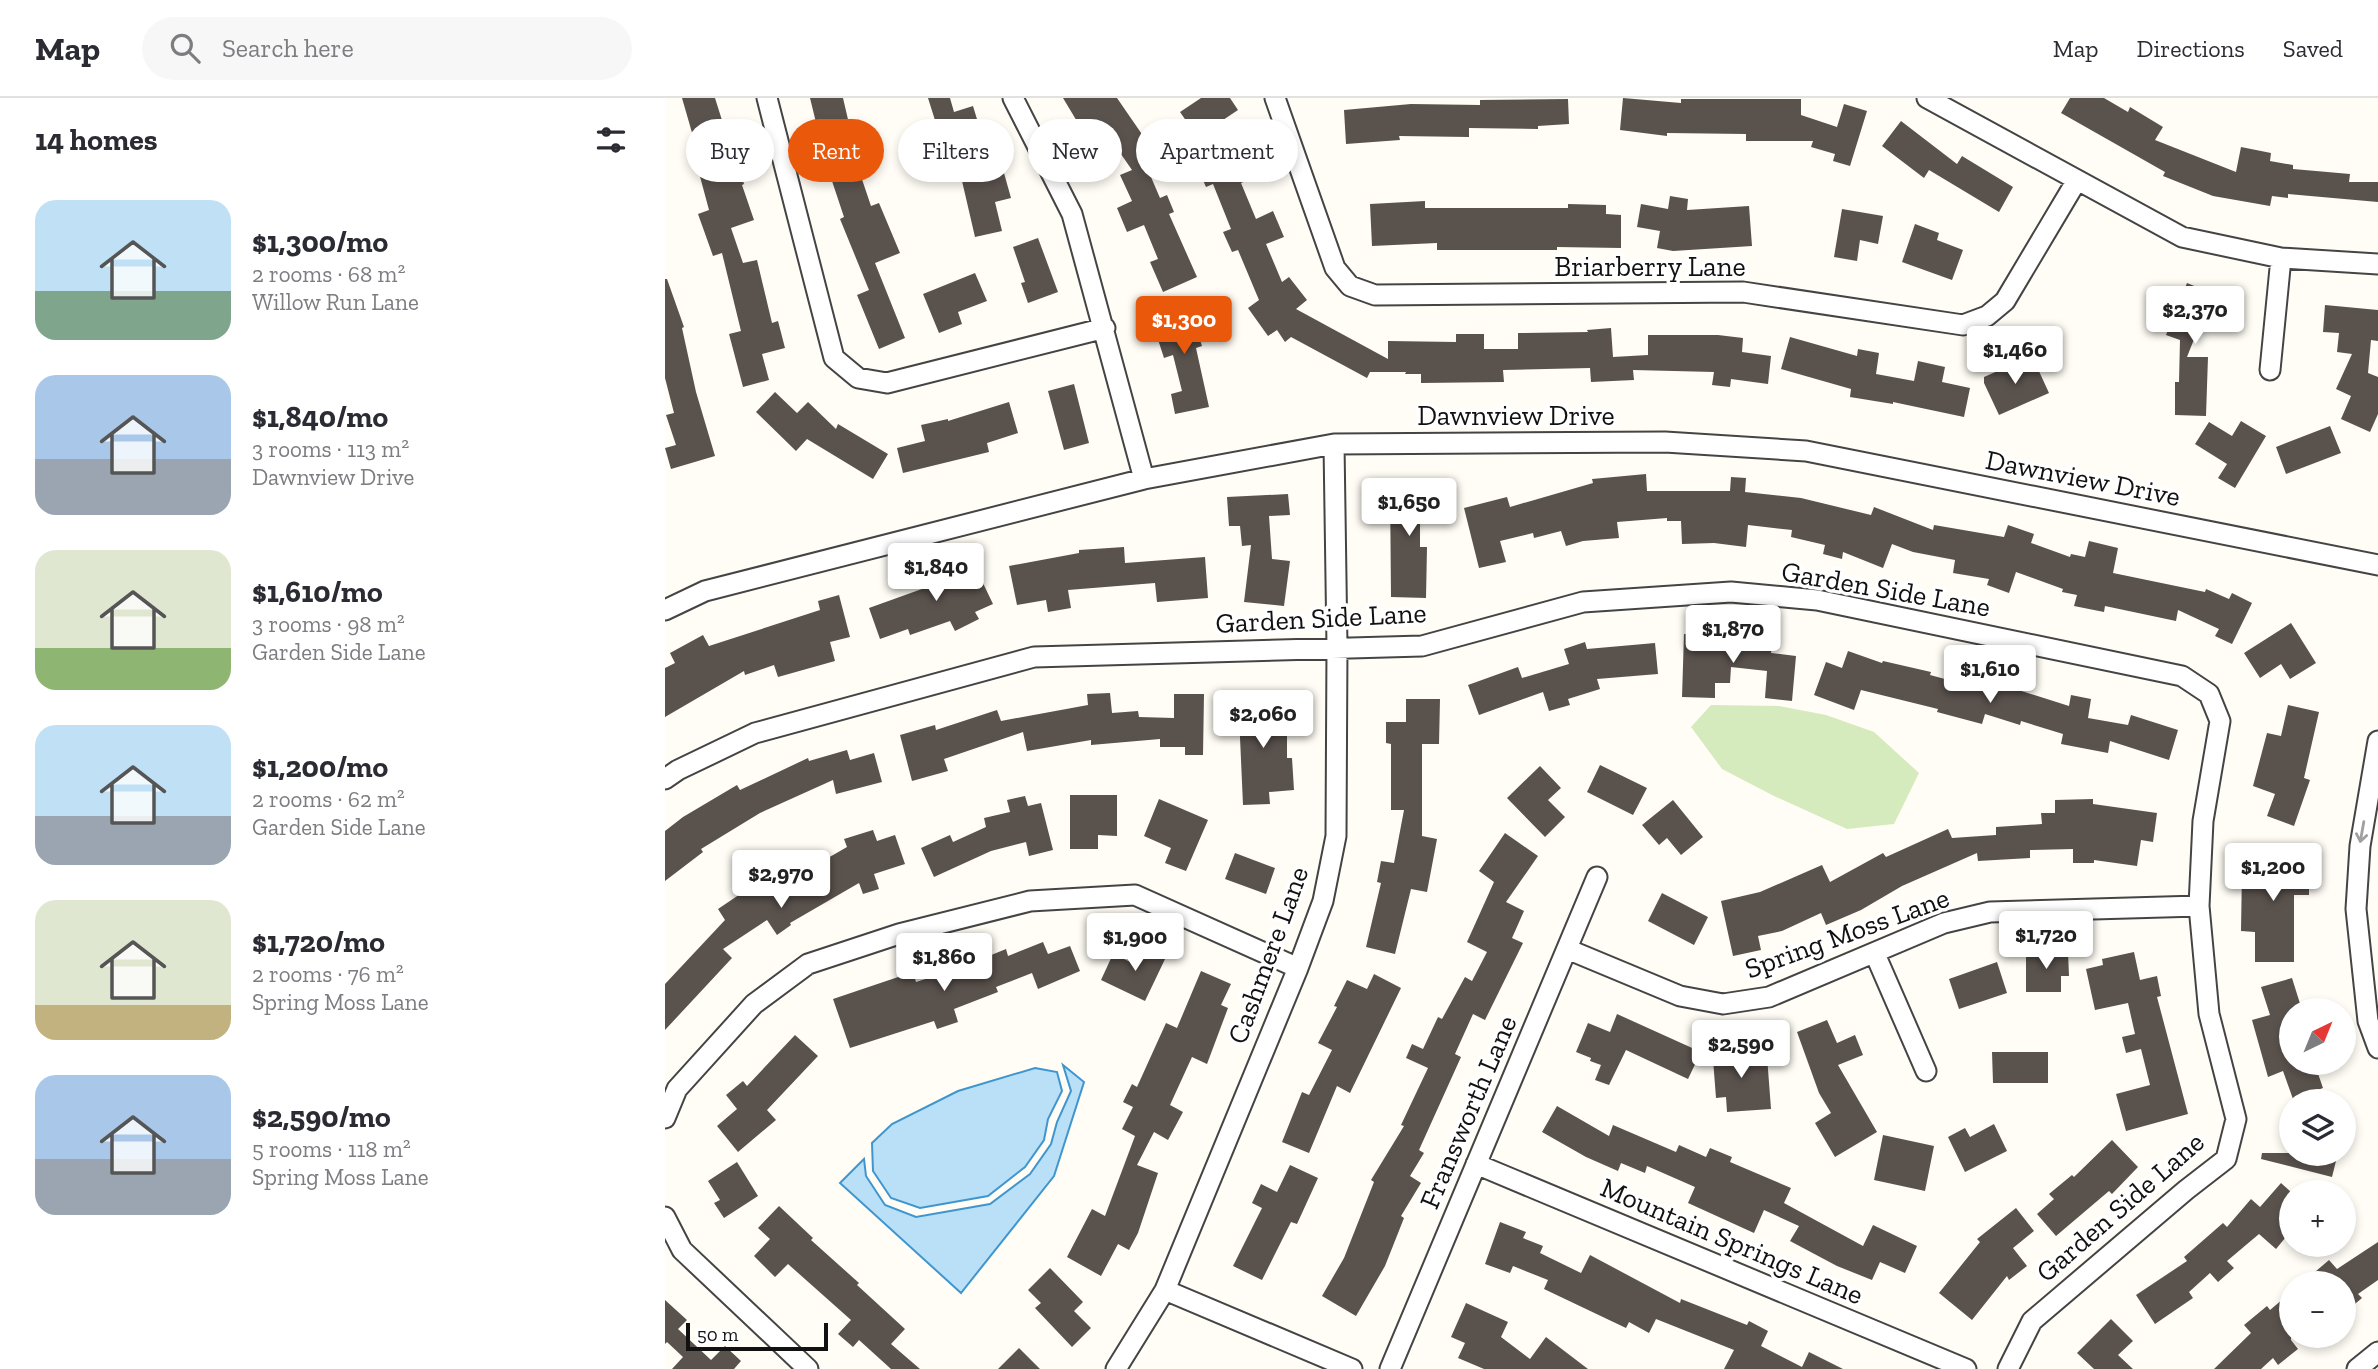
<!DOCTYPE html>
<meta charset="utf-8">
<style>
body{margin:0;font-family:"Zilla Slab",serif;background:#f7f7f7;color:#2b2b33;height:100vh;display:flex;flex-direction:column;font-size:26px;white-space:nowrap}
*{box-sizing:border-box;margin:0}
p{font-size:23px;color:#7c7c81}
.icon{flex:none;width:38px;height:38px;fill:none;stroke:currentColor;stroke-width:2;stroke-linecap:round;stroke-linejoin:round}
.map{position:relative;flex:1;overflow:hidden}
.details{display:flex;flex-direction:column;background:#fff;width:665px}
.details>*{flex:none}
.top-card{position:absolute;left:21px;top:21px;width:665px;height:63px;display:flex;gap:14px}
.needle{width:46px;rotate:43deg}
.controls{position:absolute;left:1614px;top:900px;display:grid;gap:14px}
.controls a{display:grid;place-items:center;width:77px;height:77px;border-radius:50%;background:#fff;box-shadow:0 4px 10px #0003;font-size:35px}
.scale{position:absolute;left:21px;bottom:18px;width:142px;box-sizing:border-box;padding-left:7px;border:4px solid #111;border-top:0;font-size:19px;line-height:24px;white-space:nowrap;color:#111;-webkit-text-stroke:5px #fff;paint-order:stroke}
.price{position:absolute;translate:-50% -60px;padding:0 16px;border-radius:7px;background:#fff;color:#222;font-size:23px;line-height:46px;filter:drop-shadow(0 2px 4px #0008)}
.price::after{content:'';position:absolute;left:50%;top:42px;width:21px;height:16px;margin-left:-10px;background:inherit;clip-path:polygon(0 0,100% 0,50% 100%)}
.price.active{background:#ea580c;color:#fff}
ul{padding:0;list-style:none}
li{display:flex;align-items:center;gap:21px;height:175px;padding:0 35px}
li span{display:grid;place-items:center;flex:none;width:196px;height:140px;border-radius:21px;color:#555}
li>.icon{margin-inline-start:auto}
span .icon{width:84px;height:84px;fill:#fffc;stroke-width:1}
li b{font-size:30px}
h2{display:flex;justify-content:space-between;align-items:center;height:84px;padding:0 35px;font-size:30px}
.pill{padding:0 24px;border-radius:32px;background:#fff;box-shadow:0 4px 10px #0003;font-size:24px;line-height:63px}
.pill.active{background:#ea580c;color:#fff}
header{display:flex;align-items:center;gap:42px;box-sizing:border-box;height:98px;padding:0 35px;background:#fff;border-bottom:2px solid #e1e1e2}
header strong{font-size:33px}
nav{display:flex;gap:38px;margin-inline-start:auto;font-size:24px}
.search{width:490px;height:63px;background:#f7f7f7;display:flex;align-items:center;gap:18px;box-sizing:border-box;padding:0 24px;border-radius:38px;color:#7c7c81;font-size:26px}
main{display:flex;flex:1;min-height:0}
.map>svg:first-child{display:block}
.green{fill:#d5ebbd}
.water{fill:#b9e0f7;stroke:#3f96cf;stroke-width:2}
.building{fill:#5a524d}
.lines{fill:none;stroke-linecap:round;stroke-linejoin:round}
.minor-casing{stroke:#444;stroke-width:23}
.minor{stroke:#fff;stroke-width:19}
.oneway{stroke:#a0a0a0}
.labels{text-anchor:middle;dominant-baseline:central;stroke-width:7;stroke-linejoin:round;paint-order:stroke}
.street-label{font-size:28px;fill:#111;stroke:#fff}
</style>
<header>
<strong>Map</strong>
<div class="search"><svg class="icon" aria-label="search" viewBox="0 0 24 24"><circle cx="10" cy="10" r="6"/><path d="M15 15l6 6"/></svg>Search here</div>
<nav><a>Map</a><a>Directions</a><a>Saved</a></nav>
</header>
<main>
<section class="details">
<h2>14 homes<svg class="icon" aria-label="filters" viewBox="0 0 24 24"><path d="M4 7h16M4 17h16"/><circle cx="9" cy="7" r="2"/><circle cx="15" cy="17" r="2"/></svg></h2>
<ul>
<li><span style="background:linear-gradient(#bfe0f5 65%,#7fa58c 0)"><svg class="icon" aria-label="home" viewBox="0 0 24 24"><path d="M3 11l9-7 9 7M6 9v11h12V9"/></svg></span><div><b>$1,300/mo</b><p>2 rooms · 68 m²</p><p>Willow Run Lane</p></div></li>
<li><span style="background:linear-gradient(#a9c7e8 60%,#9aa5b1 0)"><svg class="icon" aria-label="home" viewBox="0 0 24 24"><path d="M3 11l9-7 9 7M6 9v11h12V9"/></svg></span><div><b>$1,840/mo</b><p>3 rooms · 113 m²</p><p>Dawnview Drive</p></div></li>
<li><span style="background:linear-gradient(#dfe7d0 70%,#8fb573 0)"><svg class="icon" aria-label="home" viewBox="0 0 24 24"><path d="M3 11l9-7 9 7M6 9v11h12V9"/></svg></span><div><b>$1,610/mo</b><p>3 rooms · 98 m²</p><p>Garden Side Lane</p></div></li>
<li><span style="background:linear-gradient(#bfe0f5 65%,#9aa5b1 0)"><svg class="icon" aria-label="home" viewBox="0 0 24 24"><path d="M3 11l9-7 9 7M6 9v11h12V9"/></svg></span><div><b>$1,200/mo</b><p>2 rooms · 62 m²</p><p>Garden Side Lane</p></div></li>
<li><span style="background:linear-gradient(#dfe7d0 75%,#c2b280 0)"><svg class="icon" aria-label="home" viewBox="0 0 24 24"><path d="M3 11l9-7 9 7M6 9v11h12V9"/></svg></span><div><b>$1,720/mo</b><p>2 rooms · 76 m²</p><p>Spring Moss Lane</p></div></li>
<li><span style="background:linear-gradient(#a9c7e8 60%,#9aa5b1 0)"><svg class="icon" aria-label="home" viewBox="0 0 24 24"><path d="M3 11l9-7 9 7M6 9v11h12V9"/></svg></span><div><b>$2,590/mo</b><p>5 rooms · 118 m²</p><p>Spring Moss Lane</p></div></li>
</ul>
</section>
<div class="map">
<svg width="1713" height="1271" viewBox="0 0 1713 1271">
<rect width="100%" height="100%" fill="#fffdf5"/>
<path class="green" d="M1046 607 1114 608 1161 617 1209 634 1254 675 1229 726 1182 731 1109 698 1057 671 1026 629Z"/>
<path class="water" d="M398 967 419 984 389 1078 296 1195 175 1085 199 1061 201 1078 220 1107 251 1119 325 1106 365 1076 386 1046 392 1024 406 993Z
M370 970 392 974 397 993 383 1021 379 1042 360 1069 323 1098 255 1110 226 1100 208 1073 207 1045 227 1026 293 993Z"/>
<path class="building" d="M17 0H50L61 35 65 34 79 86 77 87 89 122 66 130 78 165 92 162 107 225 113 223 120 250 97 256 104 282 78 289 64 236 76 233 57 155 48 158 33 116 44 112 30 60 34 59Z
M145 0H178L185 30 180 31 206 108 214 105 235 155 210 165 240 240 214 251 192 197 204 192 175 121 179 119 156 50 157 49Z
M263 0H285L289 14 308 8 329 77 339 75 346 100 330 104 337 133 310 139 294 70 286 73Z
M398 0H452L483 45 474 51 495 100 502 97 509 114 504 116 532 179 498 194 485 164 493 161 479 127 462 134 452 110 467 103 455 77 467 72 442 36 425 48 411 27 413 25Z
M536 0H565L573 12 558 22 581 53 588 50 599 76 576 85 591 121 608 113 619 139 601 146 617 184 624 179 642 202 631 211 723 261V243L791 244V236H819V251H853V235L923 234 922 232 946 230 948 259 983 257V237H1053L1078 240 1077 254 1106 258 1103 286 1066 281 1065 289 1047 287 1049 274 968 272 969 282 926 284 925 270 838 272 839 284 756 285V276H740L741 274H705L702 280 626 239 620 244 612 232 603 238 583 210 594 202 573 152 567 154 558 134 566 131 548 86 541 89 534 73 551 66 515 14Z
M958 0 1016 5V1H1136V17L1172 29 1179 6 1202 13 1185 68 1168 63 1170 56 1146 49 1148 43H1081V36L1002 35V38L955 32Z
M1405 0H1439L1463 14 1465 9 1498 29 1490 42 1571 74 1576 49 1606 55 1605 63 1628 67V71L1685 76 1684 84H1713V104L1623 96V100L1607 98 1605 108 1548 98 1498 78 1500 74 1396 15Z
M903 1 904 26 873 28V31L804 30V39L734 38 735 42 681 46 679 12 746 6 815 7V2Z
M1236 23 1292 66 1297 58 1348 89 1334 114 1264 72 1259 80 1217 48Z
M1005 98 1023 101 1022 112 1084 108 1087 148 1008 153 992 150 995 133 972 129 976 106 1003 111Z
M760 103V110H903V106L941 107V116L956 117V150L892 149V152H772V145L707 148 705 106Z
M1177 111 1218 118 1213 146 1195 142 1192 163 1169 159Z
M1250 126 1274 135 1272 142 1298 152 1287 182 1237 164Z
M373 140 393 194 363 205 356 185 360 184 348 149Z
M310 175 322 203 293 214 297 226 274 235 258 196Z
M0 181H2L19 229 17 230 31 294 50 358 6 371 0 350 11 347 1 317 9 315 0 280Z
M1522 185 1569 204 1559 230 1537 221 1522 259H1543L1541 318 1510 317V284H1514L1515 242 1501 237Z
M536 207 541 223 530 226 537 248 531 250 544 309 510 316 506 296 517 293 508 257 499 260 487 223Z
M1660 207 1713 212V243L1706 242 1703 275 1713 279V316L1705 334 1676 321 1686 298 1671 291 1687 256 1672 254 1674 235 1658 234Z
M1125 239 1192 258 1193 251 1214 255 1211 276 1249 283 1253 263 1280 269 1277 284 1305 290 1299 319 1228 304V306L1185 299 1186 291 1116 271Z
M1367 258 1384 295 1334 317 1319 285V279Z
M409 286 424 345 399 352 383 293Z
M110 294 132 315 143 304 171 331 173 326 223 356 208 381 142 341 131 353 91 314Z
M344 304 353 335 322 345 324 354 238 375 232 350 260 343 256 327 283 321V323Z
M1576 323 1601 338 1570 390 1553 380 1562 366 1530 346 1544 324 1567 338Z
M1665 328 1676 355 1621 376 1611 349Z
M981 376 982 393H1065L1066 379 1081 380 1080 394 1136 400 1206 417 1209 409 1268 432 1269 427 1339 439 1343 427 1369 436 1366 445 1405 459 1406 456 1420 459 1424 443 1453 450 1448 475 1540 494 1541 491 1564 501 1567 495 1587 505 1567 546 1550 538 1554 531 1513 512 1511 523 1440 508 1439 514 1409 508 1412 497 1397 494 1398 491 1351 474 1344 495 1322 487 1324 481 1288 475 1290 462 1248 454 1227 446 1218 470 1178 454 1177 461 1158 456 1160 447 1126 439 1127 432 1083 427 1081 449 1049 445 1017 446 1016 423H1002V420L952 424 954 440 918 443 901 448 896 433 869 440 868 435 835 443 841 464 814 470 799 410 842 399 845 409 928 385 927 381Z
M725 385H771V414H755V449H762L761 500 726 499Z
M623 396 625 417 604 418 607 461 625 463 619 508 579 504 586 447 577 448 575 428H564L562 399Z
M459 449 460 465 540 459 543 500 492 504 490 485 403 492 406 510 383 514 381 502 352 507 344 468 414 455V452Z
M305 458 328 506 310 514 314 521 290 533 285 523 245 537 243 531 215 541 204 510 268 487 263 478Z
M174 497 185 539 165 544 170 563 113 579 109 567 80 577 79 573 0 619V570L10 565 5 555 38 537 44 548 155 512 153 503Z
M1626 525 1651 565 1625 581 1616 566 1595 580 1579 555Z
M1019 536 1067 538 1107 544 1106 555 1131 558 1127 603 1100 600 1102 573 1066 569 1065 585H1050V600L1017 599Z
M920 544 922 551 990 545 993 576 932 581 935 591 903 601 905 607 884 613 878 594 814 617 803 587 853 569 857 580 904 566 899 551Z
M1183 553 1217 565 1218 563 1266 574 1265 577 1306 588 1309 578 1404 608 1406 597 1426 601 1423 620 1463 627 1466 617 1513 632 1504 662 1445 643 1443 655 1396 646 1398 636 1356 623 1355 627 1320 616 1317 626 1272 614 1273 611 1196 592 1189 612 1149 597 1161 564 1177 570Z
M573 594H605V621H622V660H627L629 692 604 694 605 706 578 707Z
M445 595 447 615 473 613 474 619 509 620V596H539L538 657H520V649H495V641L426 647V642L362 653 358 634 279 661 283 673 247 683 235 637 270 627 271 632 332 612 336 623 423 607 422 596Z
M741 601H775L774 646H757V738L772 741 762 794 746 791 730 856 701 849 716 785 712 784 716 763 729 765 739 712H726V646L721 645V624H741Z
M1623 607 1654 614 1639 680 1645 682 1629 728 1602 718 1610 696 1588 688 1602 635 1616 638Z
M182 652 185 662 209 655 217 684 171 696 168 682 95 715 36 751 38 754 0 783V733L18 719 72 687 75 692 143 660 144 663Z
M935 667 982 690 968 717 922 694Z
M875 668 896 690 883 702 900 719 880 739 842 700Z
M405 697H452V738L433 737V751H405Z
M360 698 363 708 376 705 388 752 364 758 361 744 326 753 269 779 256 750 285 737 288 744 321 729 319 720 345 714 342 702Z
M494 701 543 722 521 773 500 765 506 750 479 738Z
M1428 701V706L1492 715 1488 744 1476 742 1472 768 1429 762V765H1408V751L1365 752V760L1313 763 1312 755 1237 788 1196 812 1161 827 1156 815 1117 833 1093 838 1096 852 1068 858 1056 803 1095 794 1157 767 1165 784 1218 755 1221 759 1283 731 1287 740 1331 737V729L1377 726 1376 715H1390V702Z
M1008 702 1038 739 1016 757 1002 740 994 747 977 727Z
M208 732 212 743 230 737 240 766 209 776 214 791 198 796 194 785 125 825 126 827 112 837 102 822 58 851 67 860 0 932V886L60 822 53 811 96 782 104 794 182 749 179 741Z
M840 735 873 758 841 804 859 813 847 840 858 845 820 922 808 916 790 956 796 959 754 1052 759 1055 745 1078 756 1085 736 1118 739 1120 720 1168 691 1218 657 1198 679 1160 709 1084 706 1082 739 1028 736 1027 763 970 741 960 747 946 758 951 773 919 777 921 800 879 807 883 822 854 802 844 829 784 814 773Z
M1597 750H1630V766H1644V797H1629V864H1590V834L1576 833 1577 771 1597 772Z
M570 755 610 770 601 796 560 781Z
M997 795 1043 819 1029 847 983 823Z
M378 844 383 856 405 848 415 873 373 891 367 875 331 889 333 894 289 911 293 924 272 931 269 923 185 950 168 901 248 874 251 884 292 871 341 851 343 858Z
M481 849 501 859 480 903 436 882 448 856 472 867Z
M1361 854H1403L1404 878H1396V894H1361Z
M1469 854 1475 882 1492 878 1496 898 1492 899 1523 1016 1461 1033 1451 996 1485 987 1476 951 1461 955 1457 939 1470 936 1463 905 1430 912 1421 871 1438 867 1437 861Z
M1332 864 1342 895 1294 911 1284 881Z
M536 873 566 886 556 907 563 910 542 966 527 959 505 1007 518 1014 503 1042 489 1034 472 1067 493 1075 473 1135 464 1152 453 1146 436 1178 402 1159 427 1111 440 1118 470 1038 457 1031 468 1009 458 1004 467 986 472 989 501 925 512 930Z
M709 876 736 890 685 995 672 988 644 1055 617 1044 637 994 644 997 667 952 653 945 672 909 669 908 682 882 702 891Z
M1627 880 1637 912H1626V964H1649L1658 990 1628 1001 1618 973 1603 979 1587 922 1605 917 1596 889Z
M952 916 1036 954 1023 981 961 952 944 987 930 982 936 967 925 963 926 960 911 954 923 925 945 934Z
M1162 922 1172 945 1190 937 1198 957 1173 967 1212 1034 1170 1059 1150 1025 1166 1015 1154 995 1132 934Z
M130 937 153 958 102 1012 111 1022 73 1054 52 1028 72 1011 61 997 78 983 82 988Z
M1069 947 1070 960 1102 958 1106 1011 1062 1014 1061 999 1051 1000 1047 948Z
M1327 954H1383V985H1328Z
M892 1008 944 1038 948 1027 1011 1054 1014 1047 1041 1059 1045 1050 1067 1059 1065 1064 1126 1090 1119 1105 1198 1148 1208 1127 1252 1148 1240 1175 1215 1164 1207 1182 1172 1168 1125 1143 1134 1128 1099 1112 1089 1135 1023 1105 1030 1089 982 1068 980 1075 956 1065 953 1073 921 1059 877 1034Z
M1329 1026 1342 1053 1300 1074 1283 1039 1300 1030 1305 1039Z
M1218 1037 1269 1048 1260 1093 1209 1082Z
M1447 1042 1473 1069 1447 1096 1444 1093 1391 1138 1372 1116 1389 1101 1384 1096 1407 1077 1409 1079Z
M1597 1055H1673L1667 1079 1596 1061Z
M72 1064 93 1098 59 1120 49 1105 55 1102 43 1083Z
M625 1067 653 1080 632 1126 626 1124 597 1182 568 1168 597 1110 587 1105 596 1086 612 1094Z
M1616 1085 1626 1094V1133L1611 1151 1594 1136 1562 1163 1569 1170 1553 1184 1545 1175 1524 1194 1528 1200 1490 1226 1471 1197 1522 1163 1519 1159 1558 1125 1562 1129 1586 1101 1595 1109Z
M114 1108 148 1140 146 1142 194 1185 192 1187 240 1231 226 1246 255 1271H226L194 1242 188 1249 173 1236 186 1222 123 1166 110 1179 89 1158 105 1141 93 1130Z
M1351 1110 1369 1133 1348 1150 1362 1168 1344 1182 1342 1178 1307 1222 1274 1195 1315 1144 1312 1141Z
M835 1124 861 1134 858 1140 878 1148 875 1155 916 1175 925 1157 1015 1205 1016 1201 1082 1227 1084 1223 1103 1233 1096 1248 1137 1269 1144 1254 1178 1271H1059L1069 1252 991 1221 984 1235 964 1224 961 1230 879 1191 883 1182 848 1168 845 1175 820 1166Z
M1713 1144V1182L1693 1196 1697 1200 1678 1216V1185H1637L1664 1162 1672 1171Z
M385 1170 418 1204 409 1213 426 1230 407 1249 370 1210 376 1205 363 1192Z
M1618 1201 1626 1210V1242L1633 1251 1613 1267 1608 1260 1596 1271H1549L1586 1235 1579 1227 1602 1208 1605 1212Z
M0 1202 22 1222 13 1231 46 1262 60 1248 76 1263 69 1271H7L18 1259 2 1244 0 1246Z
M801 1205 843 1224 836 1239 865 1261 881 1239 923 1271H819L793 1260 800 1245 786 1239Z
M1446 1221 1468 1243 1453 1257 1468 1271H1429L1412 1255Z
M354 1250 375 1271H333Z"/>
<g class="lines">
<g class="minor-casing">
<path id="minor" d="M102 0 169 260 193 280 222 285 440 230
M348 0 407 116 479 381
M610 0 670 170 685 188 710 197 1078 194 1298 227 1322 218 1340 203 1412 82
M1262 0 1517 139 1616 160 1713 166
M1605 272 1616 160
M0 512 40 493 479 381 669 346 1000 344 1141 353 1713 467
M1713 643 1695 748 1691 811 1703 923 1713 950
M0 681 13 672 90 635 369 559 757 548 918 504 1066 494 1152 502 1517 578 1544 596 1555 623 1538 723 1534 808 1544 916 1571 1021 1561 1061 1521 1092 1367 1223 1343 1271
M902 851 1015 898 1058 906 1104 899 1279 825 1325 814 1534 808
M1210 856 1261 973
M0 1020 12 991 89 906 143 866 234 836 365 803 470 797 633 870
M811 1066 1301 1271
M0 1119 17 1152 143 1271
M500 1192 687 1271
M451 1271 500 1192 633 870 658 803 671 738 672 549 669 346
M725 1271 932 779
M1692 1271 1713 1254"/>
</g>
<use href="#minor" class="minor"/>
</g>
<defs><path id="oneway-shaft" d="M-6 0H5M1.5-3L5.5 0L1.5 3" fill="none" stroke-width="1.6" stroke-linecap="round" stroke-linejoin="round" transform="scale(1.75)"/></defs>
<use class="oneway" href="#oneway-shaft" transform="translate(1697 734) rotate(100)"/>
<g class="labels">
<g class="street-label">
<text x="985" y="168">Briarberry Lane</text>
<text x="851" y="317">Dawnview Drive</text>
<text transform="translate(1418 380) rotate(11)">Dawnview Drive</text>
<text transform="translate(1221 491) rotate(10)">Garden Side Lane</text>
<text transform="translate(656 520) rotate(-3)">Garden Side Lane</text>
<text transform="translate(1182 835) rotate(-20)">Spring Moss Lane</text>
<text transform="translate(603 857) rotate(-70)">Cashmere Lane</text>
<text transform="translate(803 1014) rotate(-67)">Fransworth Lane</text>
<text transform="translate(1455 1109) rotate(-41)">Garden Side Lane</text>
<text transform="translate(1067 1143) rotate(23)">Mountain Springs Lane</text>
</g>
</g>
</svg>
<div class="controls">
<a><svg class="needle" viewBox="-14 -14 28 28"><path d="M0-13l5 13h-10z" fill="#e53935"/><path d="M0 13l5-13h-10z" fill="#7c7c81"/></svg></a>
<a><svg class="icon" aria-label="layers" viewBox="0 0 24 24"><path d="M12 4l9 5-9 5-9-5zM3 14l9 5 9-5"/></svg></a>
<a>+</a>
<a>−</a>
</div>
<div class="scale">50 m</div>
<b class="price" style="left:1530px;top:248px">$2,370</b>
<b class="price active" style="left:519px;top:258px">$1,300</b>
<b class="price" style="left:1350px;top:288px">$1,460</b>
<b class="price" style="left:744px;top:440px">$1,650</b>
<b class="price" style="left:271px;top:505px">$1,840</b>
<b class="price" style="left:1068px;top:567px">$1,870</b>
<b class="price" style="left:1325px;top:607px">$1,610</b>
<b class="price" style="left:598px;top:652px">$2,060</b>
<b class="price" style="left:1608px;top:805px">$1,200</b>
<b class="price" style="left:116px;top:812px">$2,970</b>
<b class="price" style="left:1381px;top:873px">$1,720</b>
<b class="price" style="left:470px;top:875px">$1,900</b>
<b class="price" style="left:279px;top:895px">$1,860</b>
<b class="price" style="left:1076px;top:982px">$2,590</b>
<div class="top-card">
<a class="pill">Buy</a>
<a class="pill active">Rent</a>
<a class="pill">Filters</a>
<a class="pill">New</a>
<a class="pill">Apartment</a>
</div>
</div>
</main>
